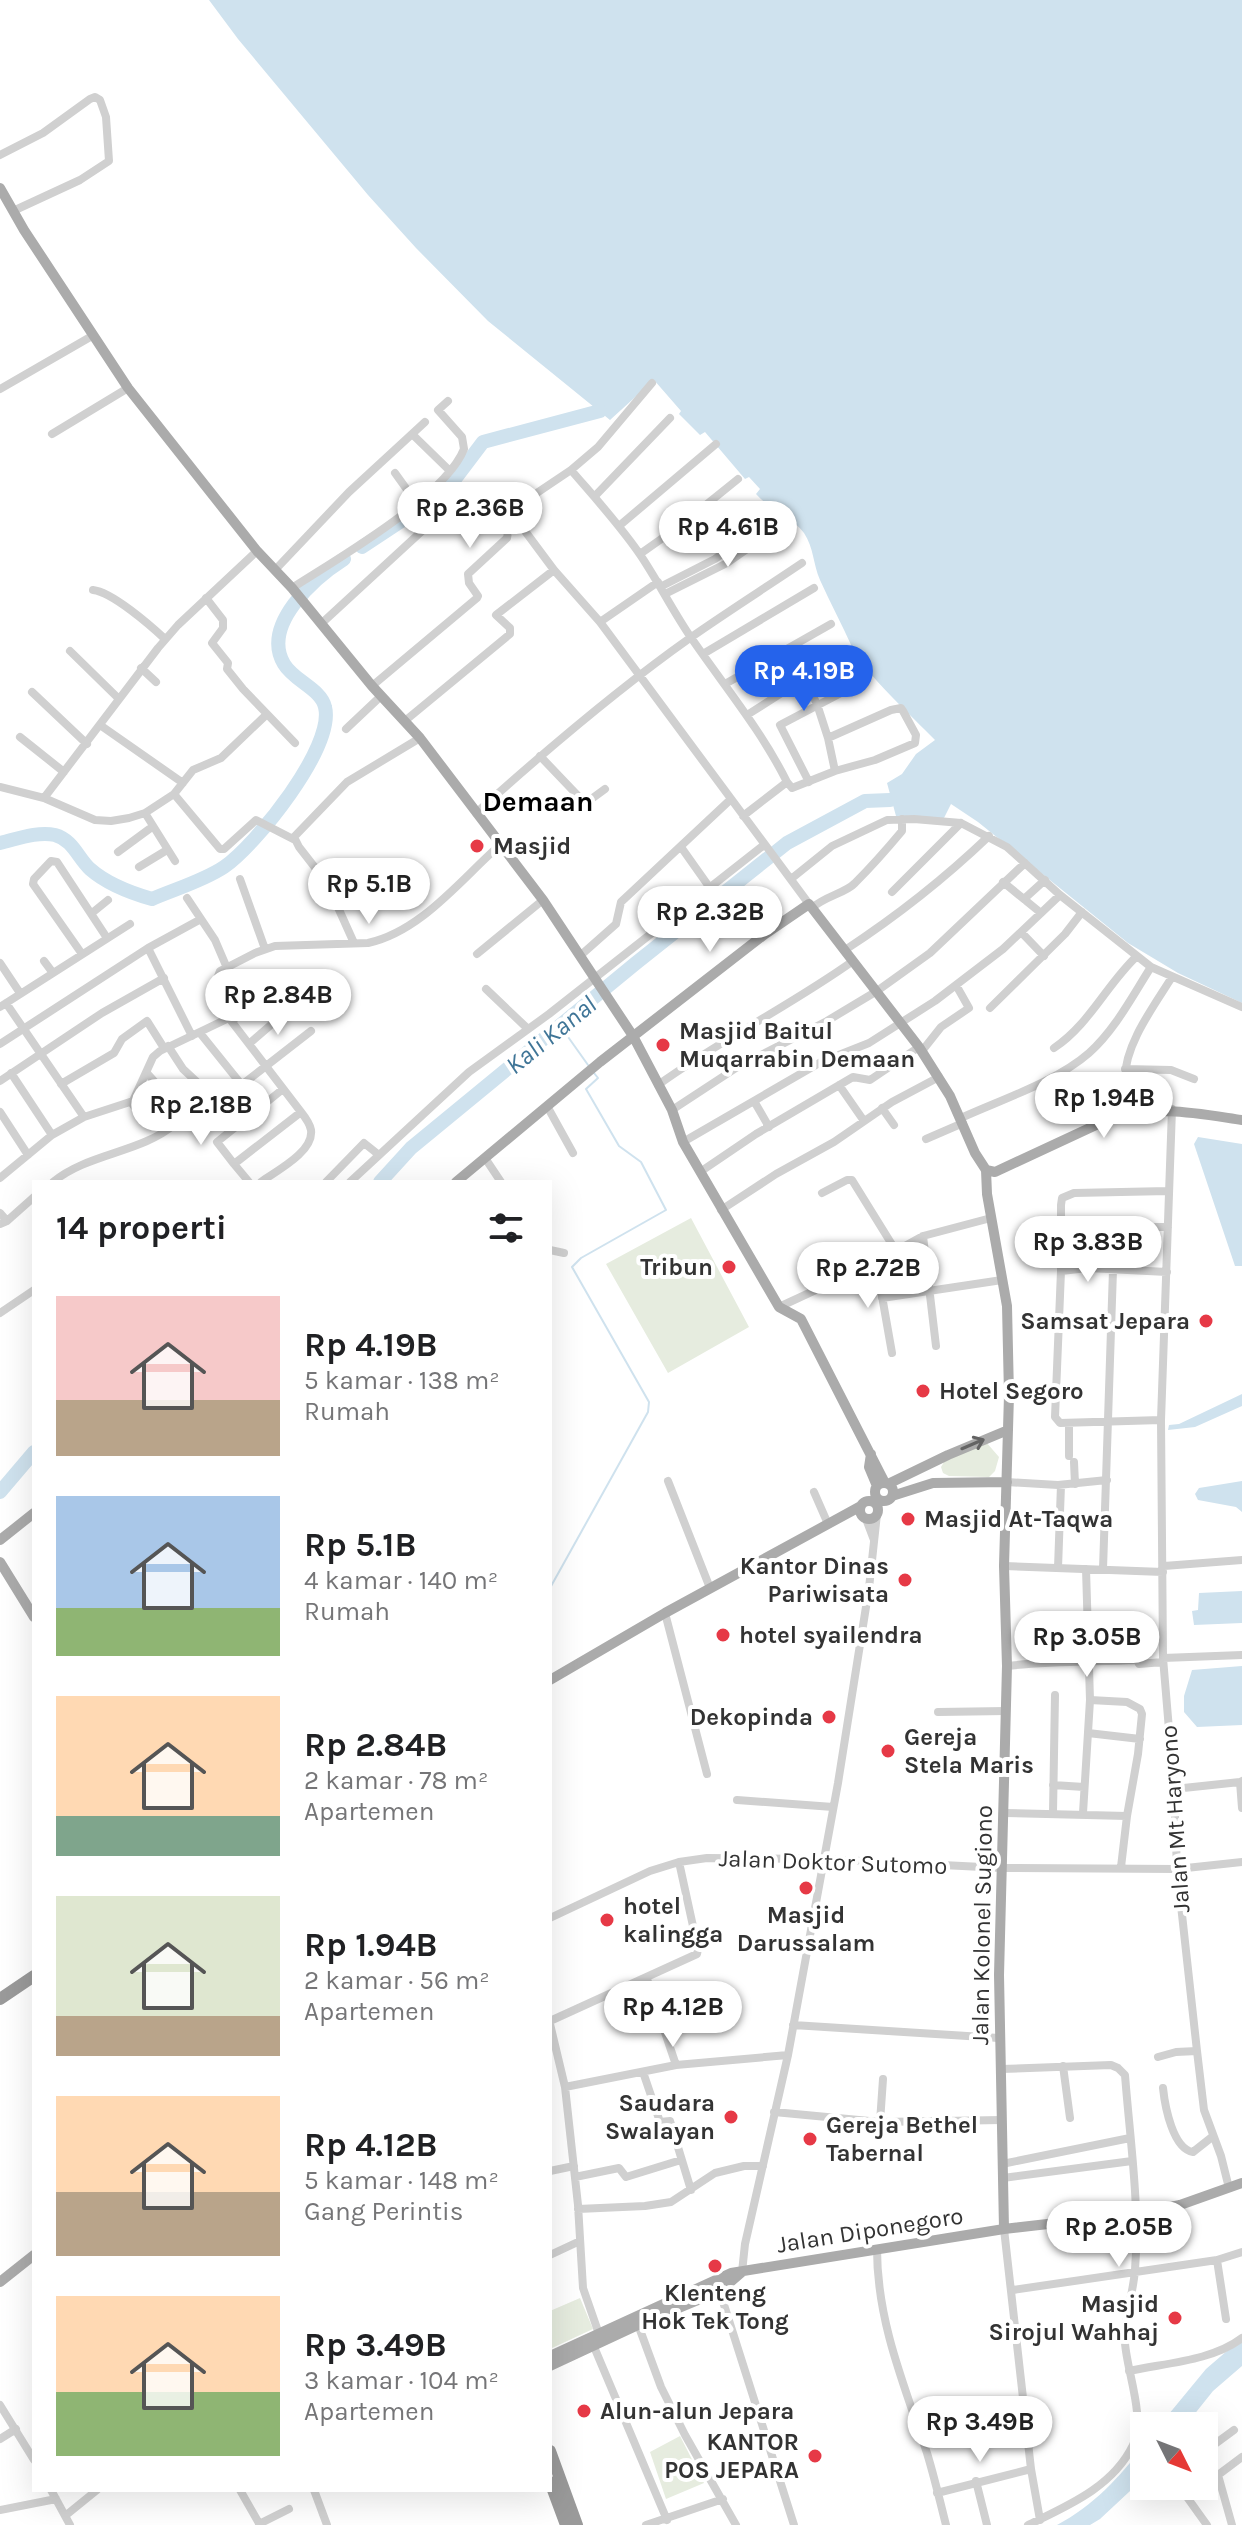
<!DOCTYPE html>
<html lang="id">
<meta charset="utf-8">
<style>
body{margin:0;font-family:Karla,sans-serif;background:#f2f2f2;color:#202124;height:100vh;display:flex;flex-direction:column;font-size:30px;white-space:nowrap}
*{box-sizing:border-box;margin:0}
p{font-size:26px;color:#757577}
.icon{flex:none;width:44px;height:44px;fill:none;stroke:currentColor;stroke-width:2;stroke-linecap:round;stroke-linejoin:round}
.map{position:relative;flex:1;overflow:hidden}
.drawer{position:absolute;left:32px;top:1180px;width:520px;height:1312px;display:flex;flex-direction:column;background:#fff;border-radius:0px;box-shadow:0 8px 32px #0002}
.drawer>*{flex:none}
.needle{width:52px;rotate:132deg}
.buttons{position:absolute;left:1130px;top:2412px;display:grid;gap:16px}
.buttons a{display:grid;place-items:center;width:88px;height:88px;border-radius:0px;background:#fff;box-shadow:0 8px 32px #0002;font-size:40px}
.price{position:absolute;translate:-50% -68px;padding:0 18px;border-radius:28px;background:#fff;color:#222;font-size:26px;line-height:52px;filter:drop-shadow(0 2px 4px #0008)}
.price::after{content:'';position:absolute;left:50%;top:48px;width:24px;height:18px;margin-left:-12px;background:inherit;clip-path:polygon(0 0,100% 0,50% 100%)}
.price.on{background:#2563eb;color:#fff}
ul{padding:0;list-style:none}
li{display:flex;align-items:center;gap:24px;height:200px;padding:0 24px}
li span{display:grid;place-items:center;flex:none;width:224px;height:160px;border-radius:0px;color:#555}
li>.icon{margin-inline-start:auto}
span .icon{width:96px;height:96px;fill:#fffc;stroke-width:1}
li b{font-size:34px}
h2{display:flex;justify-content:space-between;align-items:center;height:96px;padding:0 24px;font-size:34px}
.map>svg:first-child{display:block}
.green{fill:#e6ecdf}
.water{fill:#cfe2ee}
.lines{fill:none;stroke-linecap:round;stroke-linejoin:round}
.stream{stroke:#cfe2ee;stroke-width:2}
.river{stroke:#cfe2ee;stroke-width:14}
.minor{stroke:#d0d0d0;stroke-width:8}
.major{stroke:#ababab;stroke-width:10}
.highway{stroke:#9a9a9a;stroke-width:12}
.oneway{stroke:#636363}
.poi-dot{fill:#e63946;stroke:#fff;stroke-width:3}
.labels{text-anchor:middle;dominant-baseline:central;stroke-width:8;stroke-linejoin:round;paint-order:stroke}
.poi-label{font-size:24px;font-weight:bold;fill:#333;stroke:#fff;text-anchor:start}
.street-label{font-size:24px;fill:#333;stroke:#fff}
.water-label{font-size:26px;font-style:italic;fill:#3f7597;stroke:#fff}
.quarter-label{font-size:28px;font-weight:bold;fill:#000;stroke:#fff}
</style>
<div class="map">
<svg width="1242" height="2525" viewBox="0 0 1242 2525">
<rect width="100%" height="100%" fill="#fff"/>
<path class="green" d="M691 1218 749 1327 668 1373 606 1264Z
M986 1442 999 1457 995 1471 989 1477 949 1476 943 1473 941 1467 944 1462Z
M580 2298 593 2329 550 2349V2311Z
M680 2436 704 2483 666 2499 650 2452Z"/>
<path class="water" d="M209 0H1242V1003L1178 973 1128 943 978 822 951 804 943 820 896 816 887 783 902 774 916 754 935 740C912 716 866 675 852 647 842 625 830 602 820 580 813 564 814 548 804 533 791 516 770 510 756 494L760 489 749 477 745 479 705 432 700 435 679 414 681 411 654 380 610 420 488 321 416 248 368 195 238 39Z
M1198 1137 1242 1144V1266H1235L1194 1144Z
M1242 1394V1406L1195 1427 1168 1430 1169 1425 1179 1424Z
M1242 1481V1512L1236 1507 1198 1500 1195 1494 1199 1488Z
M1242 1591V1623L1194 1625 1192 1611 1198 1610 1199 1593Z
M1242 1666V1725L1197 1727 1184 1712V1696L1192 1670Z
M1242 2338V2366L1213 2391 1185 2426H1159L1206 2369Z
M1144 2445V2478L1100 2519 1090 2525H1057C1093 2506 1120 2477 1144 2445Z"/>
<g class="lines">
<path class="stream" d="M561 1027 588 1065
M550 1588 648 1412 649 1402 572 1267 581 1258 666 1210 641 1162 619 1146 586 1089 598 1078 594 1073"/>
<path class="river" d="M362 547 430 502 455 479 483 442 600 411
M0 843C17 839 38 831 55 835 73 840 78 858 90 869 107 884 131 893 152 899 175 889 203 881 224 867 256 845 335 747 325 707 321 689 294 681 284 664 261 625 314 578 344 559
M380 1182 411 1148 636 963 787 843 865 801 890 800
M0 1492 34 1452"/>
<path class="minor" d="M0 155 43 133 90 99 95 97 100 100 106 117 109 161 80 180 13 211
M0 389 92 336
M52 434 128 388
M412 434 425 422
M571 470 598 447 652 383
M395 473 431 523
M595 496 670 418
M510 511 571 470C595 498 620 525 641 556 659 583 674 613 692 639 725 687 761 730 787 782L743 816
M619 526 716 444
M640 554 681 525 738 479
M275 570 349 492 412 434 450 471
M660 587 715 559 774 516
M292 588C337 559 445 497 464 449L462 437 438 410 448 401
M93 590C112 592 150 625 165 639
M665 594 727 563 783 524
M206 598 223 620V628L212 643 228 663 227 669 243 689 295 743
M600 622 658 582
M322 623 448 507 466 495 478 494 489 497 510 511 554 570 600 622 809 904
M70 651 118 698
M703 654 814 588
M141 668 156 682
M804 678 817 704 828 738
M725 684 831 624
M372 686 477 598 478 596 469 583 468 574 507 538 508 532 519 522
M32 692 87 744
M747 715 841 655
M406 720 510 634V628L496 615 554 570
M100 725 183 783
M346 729 381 696
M20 737 64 772
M540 756 582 800H590L605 789
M787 782 792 788 835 771 828 738 891 710 901 708 903 711 916 735 915 743 875 760 835 771
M809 782 780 725 860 683
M0 787 44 798 95 820 111 821 129 818 145 813 174 794 193 770 221 758 266 715
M174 794 220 849H224L256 820 295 840
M44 798 158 648 178 625 257 551
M145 813 175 861
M476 813C544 752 615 691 690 638 727 612 765 588 802 563
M681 847 710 888
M118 852 152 827
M139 867 167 850
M240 879 265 949
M791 879 832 846 887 820 914 819 961 823 1007 847 1060 895 1151 967 1242 1007
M1003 882 1041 913
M892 892 961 823
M187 898 215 940 227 968
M1024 899 1045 880
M812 908C825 896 846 893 855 883 871 867 887 849 902 831V819
M92 913 108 900
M1021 932 1044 956
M354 943 327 883 299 847 294 837 347 782 420 738
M148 948 192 1036
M845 950C897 916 944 879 989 836
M82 954 33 884 34 879 51 861 57 862 107 938
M477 954 543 900
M581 955 616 924 621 902 730 800
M44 961 53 973
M0 963 20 993
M486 989 528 1029
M6 1003 84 1117
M0 1007 130 924
M990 1008 1065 934 1082 912
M229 1018 301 1112C305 1117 310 1124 311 1130 314 1152 276 1171 261 1182
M232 1021 281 980
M200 1033 241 1084
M250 1043 324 979
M0 1044 148 948 201 919
M168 1046 183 1069 198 1083
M1054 1048C1089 1025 1107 984 1137 956
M922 1051 941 1027 969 1008 956 985
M1125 1069 1171 1070 1194 1079
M11 1073 52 1135
M1125 1078C1125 1044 1154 1006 1172 977
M0 1081 102 1013 164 978
M61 1084 114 1053 122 1039 147 1021 164 1048
M658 1085C720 1040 790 1006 853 961
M839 1085 864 1121
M754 1101 769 1127
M131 1102 143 1119 171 1107
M547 1106 573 1153
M882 1108 894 1125
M1172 1109 1161 1420 1163 1658 1174 1789 1177 1869 1197 2051 1204 2110 1221 2156 1229 2188
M672 1110 736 1068 827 1021 877 991 930 953 1025 863
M0 1112 28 1155
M961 1118C1000 1100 1056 1082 1089 1053 1115 1030 1133 995 1151 967
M229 1131 217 1114 216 1105 311 1031
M926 1139 963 1123
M683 1142 821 1062 869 1043 935 1001 1003 949 1060 895
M485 1158 501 1182
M234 1164 217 1142 283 1089
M700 1172 756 1134 853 1077 870 1080 919 1047
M0 1178 52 1135 84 1117 133 1101 153 1057 160 1051 229 1018 217 979 220 971 255 953 275 946 368 943C422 931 462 878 501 844
M53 1182C88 1153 141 1153 175 1124 176 1103 160 1088 147 1073
M249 1182 234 1164 301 1112
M326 1182 364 1143 379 1155
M350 1182 469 1072 549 1014 764 845
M822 1193 847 1180H852L896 1251
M721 1210 776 1174 834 1142 892 1102 939 1077
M0 1213 7 1221 0 1224
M7 1221 34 1197
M1061 1227H1168
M923 1236 936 1346
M550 1250 564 1253
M876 1262 892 1353
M1061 1271 1088 1268 1167 1272
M882 1298 1002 1280
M779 1307 876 1262 923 1236 991 1218
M0 1313 34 1290
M1161 1420 1060 1423 1055 1417 1061 1271V1205L1062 1198 1074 1193 1168 1191
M1069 1456V1423
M1074 1462 1075 1484
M668 1481 710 1588
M1007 1482 1058 1485 1107 1480
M814 1492 828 1524
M866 1519 874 1540
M1004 1566 1163 1572
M1164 1566 1242 1560
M1058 1568 1061 1485
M1103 1569 1113 1270
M665 1613 707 1774
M1163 1658 1242 1655
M1007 1666C1051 1661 1093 1662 1137 1660L1139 1664 1163 1662
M938 1712 1006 1711
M1088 1733 1140 1739
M1242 1781 1240 1782 1242 1808
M1053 1785 1084 1787
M1174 1789 1240 1782
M737 1800 833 1807
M1004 1813 1127 1816 1138 1754 1142 1714 1140 1709 1127 1702 1090 1700 1086 1569
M1053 1813 1055 1695
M1083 1813 1090 1700
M1121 1867 1127 1816
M550 1918 650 1871 679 1862 707 1858 823 1859 1002 1868 1177 1869 1242 1862
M647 1979 676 2065
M550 2021 697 1954 698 1949 679 1862
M550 2024 565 2087 578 2205 583 2288 599 2334
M793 2025 999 2038
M1158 2057 1176 2052 1197 2051
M1063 2066 1070 2118
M1001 2069 1111 2065 1118 2068 1125 2075C1130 2140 1140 2206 1135 2270 1133 2295 1124 2318 1125 2343 1127 2372 1146 2419 1133 2445 1113 2487 1067 2506 1028 2525
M643 2072 660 2122 670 2121 691 2190
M565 2087 676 2065 788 2055
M1163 2088C1165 2107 1173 2149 1193 2152L1212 2137
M774 2112 880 2122 1002 2120
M880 2122 883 2079
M1002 2164 1130 2138
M550 2171 574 2166
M575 2177 619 2168 626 2177 681 2160
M1003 2178 1132 2161
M578 2209 645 2206 671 2202 715 2173 744 2166H763
M1004 2229 1031 2469 1040 2520
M877 2249C877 2321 904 2385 927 2453 934 2476 940 2501 946 2525
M550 2255 580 2241
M1217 2260 1226 2319
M742 2272 745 2244 788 2055 838 1783 869 1588 877 1514
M719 2289 794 2525
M1013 2290 1217 2260 1242 2252
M636 2319 661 2387 685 2435 736 2525
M592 2342 667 2520
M1129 2371C1165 2363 1212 2361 1242 2338
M0 2405 34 2460
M0 2439 16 2429
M1204 2452 1234 2430
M1218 2475 1242 2457
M976 2481 987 2525
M1205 2485 1218 2475 1232 2525
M1179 2486 1207 2525
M51 2490 70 2525
M240 2490 260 2525
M314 2490 327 2525
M937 2493 1031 2469
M0 2510 56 2499
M65 2516 97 2490
M259 2524 289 2509
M646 2525 723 2499"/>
<path class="major" d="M0 188 24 230 128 388 257 551 292 588 372 686 420 738 543 900 633 1036 672 1110 683 1142 779 1307 801 1319 885 1483
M986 1170 987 1194 1007 1306 1009 1395 1004 1566 1007 1666 999 1975 1004 2229
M986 1170 995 1172 1109 1119C1157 1105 1194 1113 1242 1120
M456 1182 600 1062 765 934 809 904 919 1047 950 1096 975 1153 986 1170
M871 1454 869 1467 877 1486
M875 1492a9 9 0 1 1 18 0a9 9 0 1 1-18 0Z
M888 1484 948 1455 1008 1430
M892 1496 933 1483 1007 1482
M860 1510a9 9 0 1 1 18 0a9 9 0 1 1-18 0Z
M0 1540 34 1513
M0 1562 34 1617
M550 1680 665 1613 861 1506
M0 2282 34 2255
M550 2356 731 2273 1004 2229 1135 2214 1180 2205 1242 2183
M550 2366 638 2325 720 2291 742 2272"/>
<path class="highway" d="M0 1999 34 1976
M550 2451 577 2525
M550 2482 566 2525"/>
</g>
<defs><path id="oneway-shaft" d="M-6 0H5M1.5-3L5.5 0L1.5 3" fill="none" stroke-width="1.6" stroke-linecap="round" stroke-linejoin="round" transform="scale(2)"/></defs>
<use class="oneway" href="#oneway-shaft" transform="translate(973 1444) rotate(-23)"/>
<g class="poi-dot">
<circle cx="477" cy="846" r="8"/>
<circle cx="663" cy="1045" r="8"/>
<circle cx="729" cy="1267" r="8"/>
<circle cx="1206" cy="1321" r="8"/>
<circle cx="923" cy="1391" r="8"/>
<circle cx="908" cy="1519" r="8"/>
<circle cx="905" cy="1580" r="8"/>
<circle cx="723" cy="1635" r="8"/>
<circle cx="829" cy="1717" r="8"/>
<circle cx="888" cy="1751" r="8"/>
<circle cx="806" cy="1888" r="8"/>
<circle cx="607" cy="1920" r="8"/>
<circle cx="731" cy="2117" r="8"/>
<circle cx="810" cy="2139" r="8"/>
<circle cx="715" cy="2266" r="8"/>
<circle cx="1175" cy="2318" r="8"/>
<circle cx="584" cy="2411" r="8"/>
<circle cx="815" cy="2456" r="8"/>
</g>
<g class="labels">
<g class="poi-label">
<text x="493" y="846">Masjid</text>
<text x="679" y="1031">Masjid Baitul<tspan x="679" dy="28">Muqarrabin Demaan</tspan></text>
<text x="713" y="1267" text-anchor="end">Tribun</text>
<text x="1190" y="1321" text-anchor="end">Samsat Jepara</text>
<text x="939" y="1391">Hotel Segoro</text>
<text x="924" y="1519">Masjid At-Taqwa</text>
<text x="889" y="1566" text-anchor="end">Kantor Dinas<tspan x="889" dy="28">Pariwisata</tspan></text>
<text x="739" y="1635">hotel syailendra</text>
<text x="813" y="1717" text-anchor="end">Dekopinda</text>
<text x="904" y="1737">Gereja<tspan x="904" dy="28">Stela Maris</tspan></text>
<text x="623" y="1906">hotel<tspan x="623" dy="28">kalingga</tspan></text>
<text x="806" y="1915" text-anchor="middle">Masjid<tspan x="806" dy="28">Darussalam</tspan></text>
<text x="715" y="2103" text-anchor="end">Saudara<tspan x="715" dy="28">Swalayan</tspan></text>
<text x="826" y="2125">Gereja Bethel<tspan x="826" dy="28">Tabernal</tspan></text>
<text x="715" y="2293" text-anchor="middle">Klenteng<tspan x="715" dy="28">Hok Tek Tong</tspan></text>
<text x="1159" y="2304" text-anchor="end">Masjid<tspan x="1159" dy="28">Sirojul Wahhaj</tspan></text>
<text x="600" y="2411">Alun-alun Jepara</text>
<text x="799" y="2442" text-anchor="end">KANTOR<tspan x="799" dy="28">POS JEPARA</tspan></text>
</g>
<g class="street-label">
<text transform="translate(1175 1819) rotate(-94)">Jalan Mt Haryono</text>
<text transform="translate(833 1862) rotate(2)">Jalan Doktor Sutomo</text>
<text transform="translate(982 1925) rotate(-89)">Jalan Kolonel Sugiono</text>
<text transform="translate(870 2230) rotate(-9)">Jalan Diponegoro</text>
</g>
<g class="water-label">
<text transform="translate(551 1035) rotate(-39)">Kali Kanal</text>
</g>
<g class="quarter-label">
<text x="538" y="801">Demaan</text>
</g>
</g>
</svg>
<div class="buttons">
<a><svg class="needle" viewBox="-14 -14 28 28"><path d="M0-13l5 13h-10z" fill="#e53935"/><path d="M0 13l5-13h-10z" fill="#757577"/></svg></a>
</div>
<b class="price" style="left:470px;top:550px">Rp 2.36B</b>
<b class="price" style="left:728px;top:569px">Rp 4.61B</b>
<b class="price on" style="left:804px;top:713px">Rp 4.19B</b>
<b class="price" style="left:369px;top:926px">Rp 5.1B</b>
<b class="price" style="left:710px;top:954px">Rp 2.32B</b>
<b class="price" style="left:278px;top:1037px">Rp 2.84B</b>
<b class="price" style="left:1104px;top:1140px">Rp 1.94B</b>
<b class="price" style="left:201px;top:1147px">Rp 2.18B</b>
<b class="price" style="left:1088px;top:1284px">Rp 3.83B</b>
<b class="price" style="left:868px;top:1310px">Rp 2.72B</b>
<b class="price" style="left:1087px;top:1679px">Rp 3.05B</b>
<b class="price" style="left:673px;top:2049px">Rp 4.12B</b>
<b class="price" style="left:1119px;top:2269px">Rp 2.05B</b>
<b class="price" style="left:980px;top:2464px">Rp 3.49B</b>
<section class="drawer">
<h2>14 properti<svg class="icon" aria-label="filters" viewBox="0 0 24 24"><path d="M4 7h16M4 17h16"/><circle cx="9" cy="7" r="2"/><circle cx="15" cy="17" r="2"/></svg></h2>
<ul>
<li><span style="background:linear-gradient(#f6c9c9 65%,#b9a48a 0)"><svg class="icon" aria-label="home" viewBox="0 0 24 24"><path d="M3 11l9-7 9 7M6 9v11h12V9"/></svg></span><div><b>Rp 4.19B</b><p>5 kamar · 138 m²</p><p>Rumah</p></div></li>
<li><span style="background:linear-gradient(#a9c7e8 70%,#8fb573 0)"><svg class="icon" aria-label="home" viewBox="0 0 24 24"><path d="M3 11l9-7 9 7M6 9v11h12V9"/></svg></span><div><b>Rp 5.1B</b><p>4 kamar · 140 m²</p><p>Rumah</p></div></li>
<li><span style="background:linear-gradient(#ffd9b3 75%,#7fa58c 0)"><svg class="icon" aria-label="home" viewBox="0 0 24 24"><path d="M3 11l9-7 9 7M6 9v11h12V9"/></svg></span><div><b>Rp 2.84B</b><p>2 kamar · 78 m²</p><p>Apartemen</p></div></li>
<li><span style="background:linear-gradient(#dfe7d0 75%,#b9a48a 0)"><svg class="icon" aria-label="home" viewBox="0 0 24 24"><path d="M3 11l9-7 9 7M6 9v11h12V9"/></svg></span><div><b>Rp 1.94B</b><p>2 kamar · 56 m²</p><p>Apartemen</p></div></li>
<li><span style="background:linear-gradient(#ffd9b3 60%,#b9a48a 0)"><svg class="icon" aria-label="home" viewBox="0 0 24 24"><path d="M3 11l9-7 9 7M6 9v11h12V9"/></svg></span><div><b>Rp 4.12B</b><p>5 kamar · 148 m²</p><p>Gang Perintis</p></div></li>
<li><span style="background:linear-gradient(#ffd9b3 60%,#8fb573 0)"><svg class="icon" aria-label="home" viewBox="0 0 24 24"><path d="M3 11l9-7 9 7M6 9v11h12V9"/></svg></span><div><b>Rp 3.49B</b><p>3 kamar · 104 m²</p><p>Apartemen</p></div></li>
</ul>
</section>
</div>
